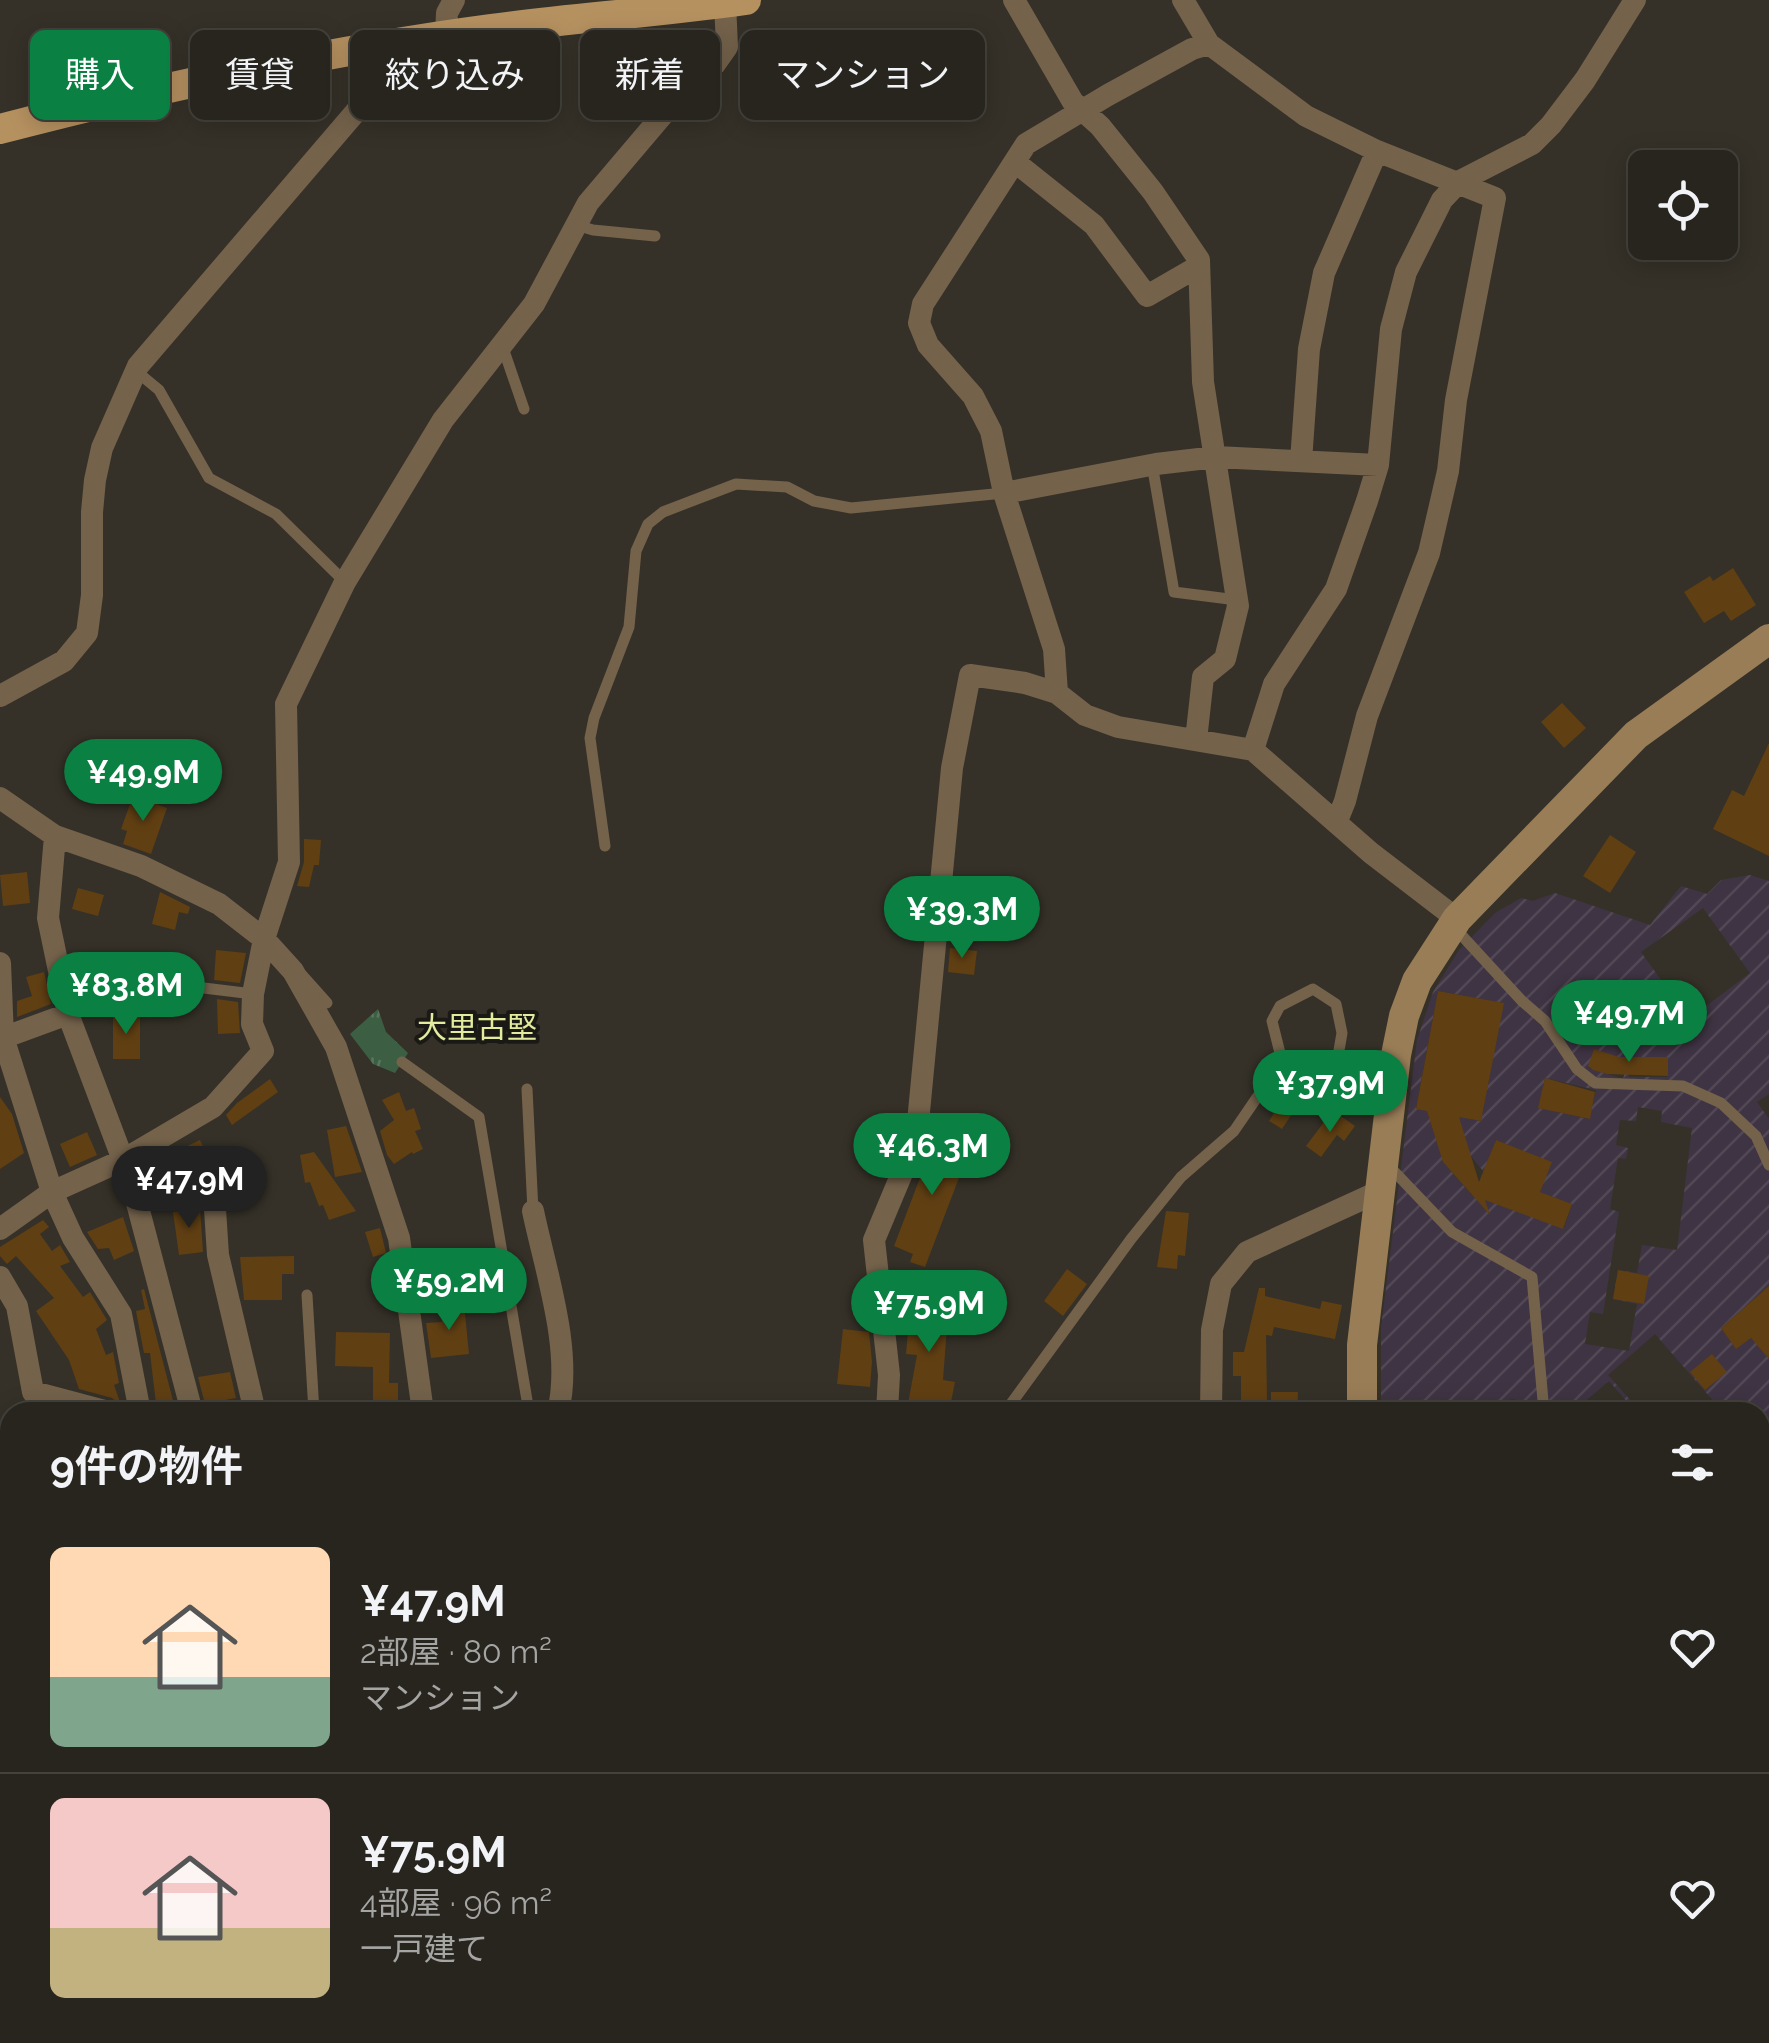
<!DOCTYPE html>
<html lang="ja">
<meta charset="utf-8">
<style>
body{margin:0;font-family:Raleway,"Noto Sans JP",sans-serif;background:#302d27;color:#f1f3f6;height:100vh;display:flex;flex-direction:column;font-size:38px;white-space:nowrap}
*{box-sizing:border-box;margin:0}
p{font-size:32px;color:#a5a5a4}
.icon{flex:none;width:55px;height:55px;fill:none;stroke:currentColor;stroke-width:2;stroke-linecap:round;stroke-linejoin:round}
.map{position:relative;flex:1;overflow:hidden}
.panel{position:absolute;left:0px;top:1402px;width:1770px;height:642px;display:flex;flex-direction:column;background:#28251e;border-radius:30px 30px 0 0;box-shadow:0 5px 25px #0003,0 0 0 2px #44423c}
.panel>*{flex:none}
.top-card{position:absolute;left:30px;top:30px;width:1000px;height:90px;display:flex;gap:20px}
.fabs{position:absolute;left:1628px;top:150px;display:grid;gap:20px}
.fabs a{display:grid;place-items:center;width:110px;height:110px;border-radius:15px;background:#28251e;box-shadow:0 5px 25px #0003,0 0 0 2px #44423c;font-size:50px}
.price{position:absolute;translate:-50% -85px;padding:0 22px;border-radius:35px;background:#0b8043;color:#fff;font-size:32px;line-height:65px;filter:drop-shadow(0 2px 5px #0008)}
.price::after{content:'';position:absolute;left:50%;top:60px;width:30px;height:22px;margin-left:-15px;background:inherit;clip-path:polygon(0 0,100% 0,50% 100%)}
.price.on{background:#222;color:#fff}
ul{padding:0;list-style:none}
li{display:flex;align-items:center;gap:30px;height:250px;padding:0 50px}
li+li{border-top:2px solid #44423c}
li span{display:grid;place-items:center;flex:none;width:280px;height:200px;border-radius:15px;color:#555}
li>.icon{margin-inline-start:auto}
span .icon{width:120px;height:120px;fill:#fffc;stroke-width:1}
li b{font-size:42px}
h2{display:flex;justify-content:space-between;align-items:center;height:120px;padding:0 50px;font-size:42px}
.pill{padding:0 35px;border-radius:15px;background:#28251e;box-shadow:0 5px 25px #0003,0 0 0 2px #44423c;font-size:35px;line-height:90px}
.pill.on{background:#0b8043;color:#fff}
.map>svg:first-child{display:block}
.industrial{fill:url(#industrial-furrows);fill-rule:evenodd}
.park{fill:url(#park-tufts)}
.pitch{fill:#3c5e43}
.building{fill:#603f13}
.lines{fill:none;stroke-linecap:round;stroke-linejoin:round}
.lane{stroke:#74624b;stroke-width:11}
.street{stroke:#74624b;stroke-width:22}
.secondary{stroke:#997d57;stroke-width:30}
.primary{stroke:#b69160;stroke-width:30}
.labels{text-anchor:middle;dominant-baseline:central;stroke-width:8;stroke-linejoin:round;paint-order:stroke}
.quarter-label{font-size:30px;fill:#e3eb9d;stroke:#1b1915}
</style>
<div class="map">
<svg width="1769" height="2043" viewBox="0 0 1769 2043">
<defs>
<pattern id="industrial-furrows" width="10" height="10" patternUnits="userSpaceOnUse" patternTransform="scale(2.5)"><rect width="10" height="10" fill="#3f3443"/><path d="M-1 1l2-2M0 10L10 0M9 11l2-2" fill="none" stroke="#524855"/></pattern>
<pattern id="park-tufts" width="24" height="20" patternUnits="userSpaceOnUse" patternTransform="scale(2.5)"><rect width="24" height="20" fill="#3c5e43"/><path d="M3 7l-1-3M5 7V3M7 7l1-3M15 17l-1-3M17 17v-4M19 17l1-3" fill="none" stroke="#59755e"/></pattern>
</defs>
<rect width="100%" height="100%" fill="#353128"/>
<path class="industrial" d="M1750 875 1769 881V1094L1757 1102 1769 1119V1286L1721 1328 1736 1348 1751 1338 1769 1356V1442L1760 1446V1424L1763 1421 1760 1412 1749 1406 1742 1412H1723L1655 1334 1608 1375 1641 1412H1636L1609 1381 1583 1403 1590 1412H1517L1515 1399 1488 1403 1489 1412H1381V1328L1417 1040 1433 992 1459 950 1495 913 1521 898 1533 901 1555 893 1650 925 1681 886 1707 894 1721 880ZM1703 908 1750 973 1689 1019 1641 952ZM1438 991 1503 1003 1481 1121 1416 1108ZM1594 1049 1628 1061 1623 1079 1589 1068ZM1667 1057 1668 1077H1629V1057ZM1545 1078 1596 1090 1589 1119 1539 1108ZM1638 1107 1662 1111 1661 1122 1692 1128 1677 1250 1642 1245 1637 1273 1618 1270 1613 1299 1637 1304 1629 1351 1585 1344 1590 1312 1603 1314 1619 1212 1610 1209 1618 1158 1626 1159 1628 1148 1616 1145 1620 1120 1636 1121ZM1496 1140 1552 1163 1486 1166ZM1471 1156 1483 1171 1572 1204 1564 1228 1472 1195 1443 1162Z"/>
<path class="park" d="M378 1009 386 1032 408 1053 395 1073 373 1064 350 1034Z"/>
<path class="pitch" d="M869 2035H1112L1109 2043H865Z"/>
<path class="building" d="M1733 568 1756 605 1731 621 1724 611 1704 623 1684 592 1710 576 1713 581Z
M1562 703 1586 728 1564 748 1541 722Z
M1769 743V856L1713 829 1732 790 1744 796Z
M133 796 167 808 151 854 123 844 127 831 121 829Z
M1610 835 1636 852 1610 893 1583 876Z
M304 839 321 840 319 865H314L309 887 297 886 304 862Z
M27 872 30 903 3 906 0 875Z
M78 888 104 895 98 916 72 909Z
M160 892 190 907 188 914 179 912 175 930 152 924Z
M950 948 977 951 974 975 948 972Z
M216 950 246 953 240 983 214 980Z
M44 972 51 1004 17 1017V1001L32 996 26 977Z
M1438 991 1504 1003 1481 1121 1459 1117 1479 1182 1496 1140 1552 1162 1540 1192 1572 1204 1563 1229 1485 1200 1490 1215 1443 1162 1427 1111 1416 1109Z
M217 999 238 1002 240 1033 218 1034Z
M113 1015H140V1059H113Z
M1594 1049 1619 1057H1668V1076L1607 1074 1593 1070 1588 1066Z
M1545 1078 1595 1092 1590 1119 1538 1108Z
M270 1079 278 1092 232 1125 226 1115 237 1103Z
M399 1092 406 1111 414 1108 421 1129 415 1131 423 1149 413 1154 412 1152 394 1164 387 1155 380 1131 394 1120 382 1100Z
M0 1097 12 1114 24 1153 0 1169Z
M1282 1100 1295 1109 1282 1129 1269 1121Z
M1338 1114 1355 1126 1344 1141 1337 1135 1321 1157 1306 1146 1324 1122 1329 1126Z
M346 1126 362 1172 335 1177 327 1130Z
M87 1132 97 1155 70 1167 60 1144Z
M936 1136 954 1143 957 1136 973 1141 925 1267 910 1262 913 1254 894 1246Z
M200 1140 213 1167 201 1166 161 1179 156 1169 169 1163 166 1156Z
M314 1152 356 1211 329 1220 323 1205 319 1206 310 1182 305 1183 300 1155Z
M200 1208 203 1252 179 1255 173 1212Z
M1166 1211 1189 1213 1185 1256 1178 1255 1177 1269 1157 1267Z
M123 1217 134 1251 114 1260 109 1248 98 1249 87 1232Z
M43 1220 49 1227 40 1234 52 1251 60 1245 70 1262 60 1266 83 1297 90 1292 107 1320 96 1329 106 1355 113 1352 119 1383 114 1385 121 1405 112 1398 79 1389 69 1360 36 1311 54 1298 16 1256 7 1264 0 1256V1247Z
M380 1228 386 1253 373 1257 365 1232Z
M294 1256V1274H282V1300H244L240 1257Z
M1067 1269 1087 1284 1063 1316 1044 1301Z
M1618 1270 1649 1276 1644 1304 1613 1299Z
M1769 1286V1359L1751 1338 1736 1349 1721 1328Z
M1259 1288H1265V1296L1320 1309 1322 1301 1342 1305 1335 1339 1274 1327 1272 1336 1266 1335 1267 1400 1241 1401V1376H1233V1352H1244Z
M144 1289 176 1412H157L150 1353H144L136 1311 145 1309 141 1290Z
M911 1297 949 1300 943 1380 955 1382 949 1412 907 1409 917 1355 906 1354Z
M464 1304 469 1354 431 1358 426 1323 442 1322 440 1307Z
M843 1329 869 1332 872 1362 870 1387 837 1384Z
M336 1332 390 1333 389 1383H398V1404H373V1367L335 1366Z
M1712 1354 1727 1372 1705 1390 1690 1372Z
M230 1372 236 1398 225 1400 227 1412H207L198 1377Z
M1271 1392H1298L1297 1412H1271Z"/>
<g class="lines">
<path class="lane" d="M576 225 593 230 655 236
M502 345 524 409
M136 371 159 390 209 478 276 514 345 582
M1152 464 1174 592 1237 600
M605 846 590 738 594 718 629 627 636 551 648 524 663 512 736 484 787 487 814 501 851 508 1004 493
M1454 927 1522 1001 1545 1021 1577 1069 1595 1083 1683 1086 1721 1103 1756 1136 1769 1165
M57 959 163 983 253 994
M302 975 327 1003
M402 1062 479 1117 529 1412
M527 1089 533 1211
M1388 1165 1452 1232 1532 1277 1544 1412
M307 1295 314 1412
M1005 1412 1131 1239 1181 1177 1234 1131 1282 1061 1272 1021 1280 1006 1313 989 1336 1004 1342 1033 1338 1056 1344 1076
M606 2043 610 2035"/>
<path class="street" d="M1014 0 1073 102 1100 126 1153 192 1199 260 1203 382 1238 606 1225 659 1203 677 1196 740
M1183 0 1209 44 1306 116 1377 151 1495 198 1456 400 1448 471 1429 553 1367 716 1345 801 1337 821
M446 36 447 13 454 0
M1015 162 1094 225 1147 296 1199 266
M1301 461 1309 349 1324 273 1377 151
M1004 493 1156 464 1216 457 1378 465
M1057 693 1054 649 1004 493 991 431 973 396 928 345 919 323 923 304 1026 144 1108 95 1192 49 1209 44
M0 696 64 661 87 633 92 595V512L95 480 102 448 138 366 371 94 384 63V47
M1253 750 1274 684 1336 589 1367 501 1378 465 1391 329 1406 272 1442 200 1460 181 1532 144 1551 125 1585 80 1635 0
M0 798 55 836 141 866 219 904 264 939 293 971 336 1047 399 1238 423 1412
M0 963 3 1037 52 1192 73 1238 121 1314 140 1412
M0 1039 68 1014
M137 1203 192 1412
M533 1211C546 1273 573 1351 558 1412
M0 1229 52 1192 123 1160 68 1014 48 918 55 836
M0 1277 17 1306 33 1392 108 1412
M255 1412 218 1255 214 1194 206 1180 137 1203 123 1160 213 1107 263 1051 252 1024 253 994 264 939 289 862 286 704 345 582 443 420 534 304 588 203 672 104 715 64 727 47 725 3
M887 1412 889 1375 874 1240 905 1166 918 1122 952 768 970 675 1025 683 1057 693 1085 715 1118 727 1253 750 1371 853 1457 919
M1211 1412 1212 1330 1221 1284 1247 1252 1380 1191
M1760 1544 1769 1548
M0 1729 9 1662 7 1481 10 1472
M1760 1898 1769 1902
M558 2035 573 2043
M1332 2035 1349 2043
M1440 2043 1443 2035"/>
<path class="secondary" d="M1362 1412V1345L1396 1055 1404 1016 1417 981 1457 919 1636 735 1769 639
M1760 1458 1769 1453
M296 2043 307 2035"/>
<path class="primary" d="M0 129C162 87 324 51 490 29 575 18 661 12 746 0"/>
</g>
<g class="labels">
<g class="quarter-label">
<text x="477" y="1027">大里古堅</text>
</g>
</g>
</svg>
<div class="fabs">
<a><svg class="icon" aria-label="locate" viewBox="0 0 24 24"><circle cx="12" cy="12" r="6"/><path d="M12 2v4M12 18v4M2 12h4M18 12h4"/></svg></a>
</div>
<b class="price" style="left:143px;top:824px">¥49.9M</b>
<b class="price" style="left:962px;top:961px">¥39.3M</b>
<b class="price" style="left:126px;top:1037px">¥83.8M</b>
<b class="price" style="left:1629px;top:1065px">¥49.7M</b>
<b class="price" style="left:1330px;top:1135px">¥37.9M</b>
<b class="price" style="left:932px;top:1198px">¥46.3M</b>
<b class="price on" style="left:189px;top:1231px">¥47.9M</b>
<b class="price" style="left:449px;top:1333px">¥59.2M</b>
<b class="price" style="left:929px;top:1355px">¥75.9M</b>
<div class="top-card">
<a class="pill on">購入</a>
<a class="pill">賃貸</a>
<a class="pill">絞り込み</a>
<a class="pill">新着</a>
<a class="pill">マンション</a>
</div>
<section class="panel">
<h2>9件の物件<svg class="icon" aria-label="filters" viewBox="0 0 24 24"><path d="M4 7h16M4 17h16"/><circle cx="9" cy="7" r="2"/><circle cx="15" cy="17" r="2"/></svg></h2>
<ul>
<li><span style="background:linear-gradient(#ffd9b3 65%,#7fa58c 0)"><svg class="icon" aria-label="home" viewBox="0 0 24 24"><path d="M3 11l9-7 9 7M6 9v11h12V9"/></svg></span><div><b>¥47.9M</b><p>2部屋 · 80 m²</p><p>マンション</p></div><svg class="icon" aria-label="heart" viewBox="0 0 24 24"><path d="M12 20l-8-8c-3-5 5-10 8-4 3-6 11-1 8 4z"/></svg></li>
<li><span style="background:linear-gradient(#f6c9c9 65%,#c2b280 0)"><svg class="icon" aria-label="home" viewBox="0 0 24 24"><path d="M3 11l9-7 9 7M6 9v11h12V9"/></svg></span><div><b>¥75.9M</b><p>4部屋 · 96 m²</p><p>一戸建て</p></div><svg class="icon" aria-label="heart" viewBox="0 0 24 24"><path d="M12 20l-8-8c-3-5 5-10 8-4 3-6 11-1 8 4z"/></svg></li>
</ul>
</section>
</div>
